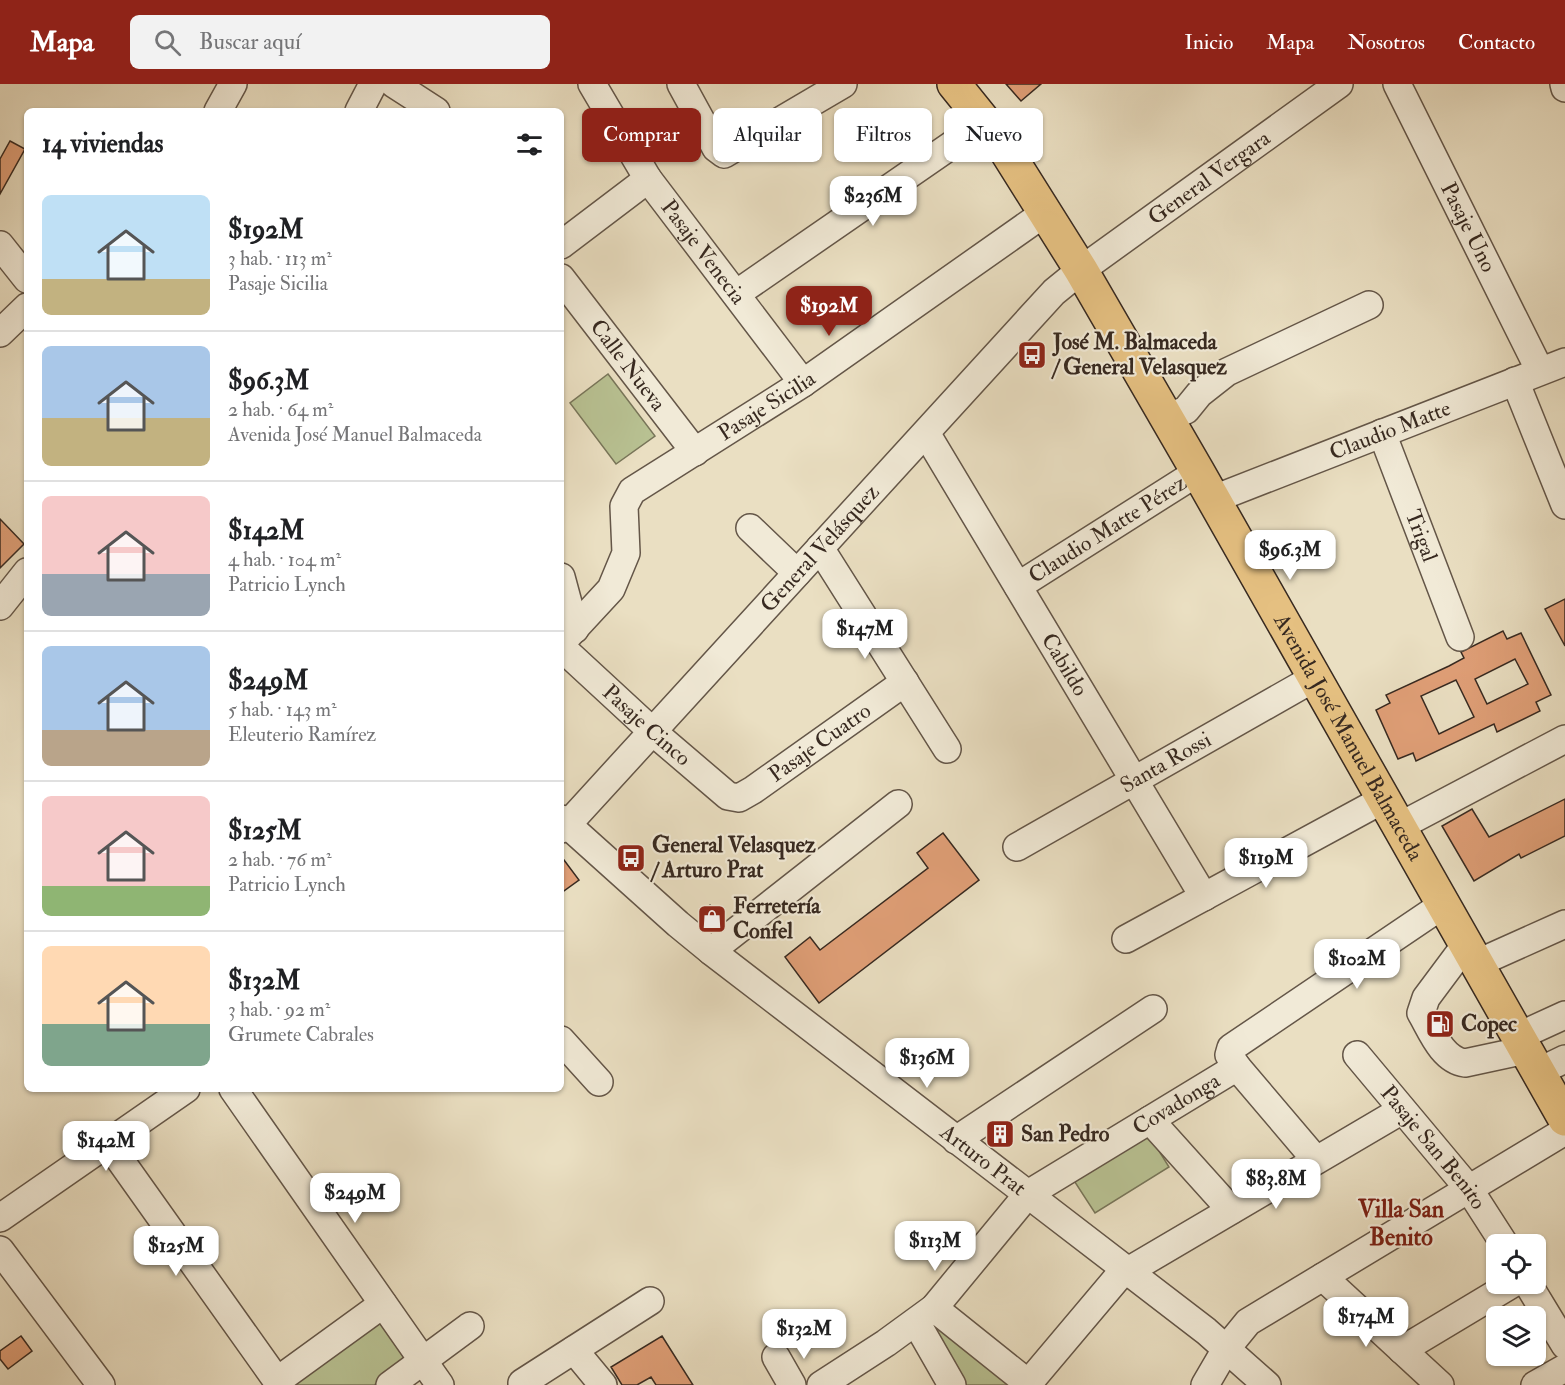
<!DOCTYPE html>
<html lang="es">
<meta charset="utf-8">
<style>
body{margin:0;font-family:"IM FELL Double Pica",serif;background:#f2f2f2;color:#202124;height:100vh;display:flex;flex-direction:column;font-size:22px;white-space:nowrap}
*{box-sizing:border-box;margin:0}
p{font-size:20px;color:#757577}
.icon{flex:none;width:33px;height:33px;fill:none;stroke:currentColor;stroke-width:2;stroke-linecap:round;stroke-linejoin:round}
.map{position:relative;flex:1;overflow:hidden}
.panel{position:absolute;left:24px;top:24px;width:540px;height:984px;display:flex;flex-direction:column;background:#fff;border-radius:9px;box-shadow:0 2px 4px #0004}
.panel>*{flex:none}
.hud{position:absolute;left:582px;top:24px;width:570px;height:54px;display:flex;gap:12px}
.fabs{position:absolute;left:1486px;top:1150px;display:grid;gap:12px}
.fabs a{display:grid;place-items:center;width:60px;height:60px;border-radius:9px;background:#fff;box-shadow:0 2px 4px #0004;font-size:30px}
.price{position:absolute;translate:-50% -51px;padding:0 14px;border-radius:12px;background:#fff;color:#222;font-size:20px;line-height:39px;filter:drop-shadow(0 2px 3px #0008)}
.price::after{content:'';position:absolute;left:50%;top:36px;width:18px;height:14px;margin-left:-9px;background:inherit;clip-path:polygon(0 0,100% 0,50% 100%)}
.price.current{background:#8f2418;color:#fff}
ul{padding:0;list-style:none}
li{display:flex;align-items:center;gap:18px;height:150px;padding:0 18px}
li+li{border-top:2px solid #e0e0e0}
li span{display:grid;place-items:center;flex:none;width:168px;height:120px;border-radius:9px;color:#555}
li>.icon{margin-inline-start:auto}
span .icon{width:72px;height:72px;fill:#fffc;stroke-width:1}
li b{font-size:26px}
h2{display:flex;justify-content:space-between;align-items:center;height:72px;padding:0 18px;font-size:26px}
.chip{padding:0 21px;border-radius:9px;background:#fff;box-shadow:0 2px 4px #0004;font-size:21px;line-height:54px}
.chip.current{background:#8f2418;color:#fff}
header{display:flex;align-items:center;gap:36px;box-sizing:border-box;height:84px;padding:0 30px;background:#8f2418;color:#fff}
header strong{font-size:28px}
nav{display:flex;gap:33px;margin-inline-start:auto;font-size:21px}
.search{width:420px;height:54px;background:#f2f2f2;display:flex;align-items:center;gap:15px;box-sizing:border-box;padding:0 21px;border-radius:9px;color:#757577;font-size:22px}
.map>svg:first-child{display:block}
.green{fill:#b8c192;stroke:#787559;stroke-width:1.5}
.building{fill:#e09f77;stroke:#372920;stroke-width:1.5;fill-rule:evenodd}
.lines{fill:none;stroke-linecap:round;stroke-linejoin:round}
.minor-casing{stroke:#645648;stroke-width:30}
.major-casing{stroke:#372920;stroke-width:36}
.minor{stroke:#f1ead7;stroke-width:27}
.major{stroke:#e5c081;stroke-width:33}
.labels{text-anchor:middle;dominant-baseline:central;stroke-width:4.5;stroke-linejoin:round;paint-order:stroke}
.street-label{font-size:22px;fill:#372920;stroke:#f1ead7}
.poi-label{font-size:22px;font-weight:bold;fill:#372920;stroke:#f1ead7;text-anchor:start}
.neighbourhood-label{font-size:24px;font-weight:bold;fill:#7a1f14;stroke:#f1ead7}
</style>
<header>
<strong>Mapa</strong>
<div class="search"><svg class="icon" aria-label="search" viewBox="0 0 24 24"><circle cx="10" cy="10" r="6"/><path d="M15 15l6 6"/></svg>Buscar aquí</div>
<nav><a>Inicio</a><a>Mapa</a><a>Nosotros</a><a>Contacto</a></nav>
</header>
<div class="map">
<svg width="1565" height="1301" viewBox="0 0 1565 1301">
<rect width="100%" height="100%" fill="#eadfc2"/>
<filter id="stains"><feTurbulence type="fractalNoise" baseFrequency=".00333" numOctaves="4"/><feColorMatrix values="0 0 0 0 .2 0 0 0 0 .09 0 0 0 0 .02 0 0 0 .5 -.17"/></filter>
<radialGradient id="worn" r=".72"><stop offset=".6" stop-color="#630" stop-opacity="0"/><stop offset="1" stop-color="#630" stop-opacity=".3"/></radialGradient>
<path class="green" d="M608 290 655 352 616 380 570 319Z
M1146 1046 1169 1083 1095 1129 1071 1092Z
M382 1235 411 1276 374 1301H291Z
M935 1235 1017 1301H961L927 1240Z"/>
<path class="building" d="M1006 0H1041L1021 17Z
M10 57 25 65 0 110V75Z
M0 435 24 460 0 484Z
M1565 515V562L1545 525Z
M1503 547 1507 555 1521 549 1551 611 1536 618 1540 627 1497 648 1494 640 1416 677 1413 669 1398 675 1376 626 1390 619 1386 611 1449 582 1464 574 1461 568ZM1515 575 1528 600 1487 620 1475 595ZM1456 596 1474 633 1439 650 1421 612Z
M1565 715V752L1521 774 1519 770 1474 797 1442 742 1472 725 1489 753Z
M943 749 979 796 819 919 785 873 810 853 820 866 928 784 917 769Z
M561 772 579 796 561 809Z
M710 821 723 837 712 846 699 830Z
M1005 1042 1013 1052 999 1063 991 1052Z
M21 1252 32 1267 8 1285 0 1275V1267Z
M662 1252 693 1301H656L651 1293 637 1301H622L611 1283Z"/>
<g class="lines">
<g class="minor-casing">
<g id="minor">
<path d="M394 0 436 27"/>
<path id="s1" d="M592 0 648 95 803 299"/>
<path d="M681 0 716 64 724 70 843 0"/>
<path id="s2" d="M1397 0 1540 287"/>
<path d="M1564 0 1565 4"/>
<path d="M218 27 233 0"/>
<path d="M359 27 373 0"/>
<path d="M0 161 27 195"/>
<path d="M561 161 648 95"/>
<path id="s3" d="M561 194 695 368"/>
<path d="M736 210 985 38"/>
<path d="M0 249 27 223"/>
<path d="M1515 297 1565 421"/>
<path d="M1167 334 1186 326 1199 310 1227 288 1369 221"/>
<path id="s4" d="M926 349 1204 813"/>
<path id="s5" d="M1382 349 1460 553"/>
<path id="s6" d="M1214 415 1565 278"/>
<path d="M750 444 797 489"/>
<path d="M820 464 947 665"/>
<path d="M561 493 575 545"/>
<path id="s7" d="M1018 502 1198 388"/>
<path d="M0 522 27 488"/>
<path id="s8" d="M561 559 611 505 626 469 624 422 632 407 803 299 1046 128"/>
<path id="s9" d="M561 563 653 648 728 712 739 714 753 706 905 598"/>
<path id="s10" d="M561 735 678 840 711 867 1206 1247 1267 1301"/>
<path d="M1400 742 1565 655"/>
<path id="s11" d="M561 745 567 741 1054 208 1081 186 1339 0"/>
<path id="s12" d="M1017 763 1316 593"/>
<path d="M1126 855 1384 715"/>
<path d="M1467 859 1426 914 1421 929C1431 946 1442 976 1465 979L1526 966"/>
<path d="M711 867 898 720"/>
<path d="M1478 879 1565 840"/>
<path d="M1519 952 1565 931"/>
<path d="M561 956 599 998"/>
<path id="s13" d="M1357 971 1469 1105 1505 1161"/>
<path d="M1538 988 1565 975"/>
<path d="M233 1005 440 1301"/>
<path d="M1150 1036 1231 1126"/>
<path d="M956 1056 1153 925"/>
<path d="M108 1059 280 1301"/>
<path d="M1316 1076 1237 983 1229 971 1231 964 1444 820"/>
<path d="M0 1134 186 1005"/>
<path d="M0 1166 101 1301"/>
<path d="M1323 1193 1440 1301"/>
<path d="M1528 1200 1565 1261"/>
<path d="M934 1224 1029 1300"/>
<path d="M916 1238 952 1301"/>
<path d="M574 1266 603 1301"/>
<path d="M1402 1266 1512 1200"/>
<path d="M776 1273 792 1301"/>
<path d="M277 1297 383 1220"/>
<path d="M522 1299 650 1217"/>
<path d="M390 1301 470 1242"/>
<path id="s14" d="M821 1301 886 1259 934 1224 1028 1110 1237 983"/>
<path d="M1027 1301 1118 1193 1402 1026"/>
<path d="M1205 1301 1226 1265 1248 1238 1565 1047"/>
<path d="M1535 1301 1565 1284"/>
</g>
</g>
<g class="major-casing">
<g id="major">
<path id="s15" d="M954 0 1000 57 1081 186 1198 388 1565 1035"/>
</g>
</g>
<use href="#minor" class="minor"/>
<use href="#major" class="major"/>
</g>
<defs>
<g id="bus-square" transform="scale(1.5)"><rect x="-9" y="-9" width="18" height="18" rx="4" fill="#8f2418" stroke="#f1ead7"/><path d="M-5-6H5V4H4V6H2V4H-2V6H-4V4H-5ZM-3.5-4V0h7V-4ZM-3.5 1.2v1.5H-2V1.2ZM2 1.2v1.5H3.5V1.2Z" fill="#fff"/></g>
<g id="shop-square" transform="scale(1.5)"><rect x="-9" y="-9" width="18" height="18" rx="4" fill="#8f2418" stroke="#f1ead7"/><path d="M-5-2.5h2.3a2.7 3.5 0 0 1 5.4 0H5L5.5 6h-11ZM-1.5-2.5h3a1.5 2.3 0 0 0-3 0Z" fill="#fff"/></g>
<g id="fuel-square" transform="scale(1.5)"><rect x="-9" y="-9" width="18" height="18" rx="4" fill="#8f2418" stroke="#f1ead7"/><path d="M-5.5-6h7V0h2V4h1.3V-2.5L3-4.5l.8-.8L6-3V5H2.5V1h-1V6h-7ZM-4.2-4.7v3.2H.2V-4.7Z" fill="#fff"/></g>
<g id="building-square" transform="scale(1.5)"><rect x="-9" y="-9" width="18" height="18" rx="4" fill="#8f2418" stroke="#f1ead7"/><path d="M-4-6H4V6H1V3H-1V6H-4ZM-2.5-4.3h1.7v1.8h-1.7ZM.8-4.3h1.7v1.8H.8ZM-2.5-1h1.7V.8h-1.7ZM.8-1h1.7V.8H.8Z" fill="#fff"/></g>
</defs>
<g fill-rule="evenodd">
<use href="#bus-square" x="1032" y="271"/>
<use href="#bus-square" x="631" y="774"/>
<use href="#shop-square" x="712" y="835"/>
<use href="#fuel-square" x="1440" y="940"/>
<use href="#building-square" x="1000" y="1050"/>
</g>
<g class="labels">
<g class="street-label">
<text stroke="none"><textPath href="#s11" startOffset="922">General Vergara</textPath></text>
<text stroke="none"><textPath href="#s2" startOffset="160">Pasaje Uno</textPath></text>
<text stroke="none"><textPath href="#s1" startOffset="202">Pasaje Venecia</textPath></text>
<text stroke="none"><textPath href="#s3" startOffset="110">Calle Nueva</textPath></text>
<text stroke="none"><textPath href="#s8" startOffset="336">Pasaje Sicilia</textPath></text>
<text stroke="none"><textPath href="#s6" startOffset="189">Claudio Matte</textPath></text>
<text stroke="none"><textPath href="#s7" startOffset="106">Claudio Matte Pérez</textPath></text>
<text stroke="none"><textPath href="#s5" startOffset="110">Trigal</textPath></text>
<text stroke="none"><textPath href="#s11" startOffset="382">General Velásquez</textPath></text>
<text stroke="none"><textPath href="#s4" startOffset="270">Cabildo</textPath></text>
<text stroke="none"><textPath href="#s9" startOffset="116">Pasaje Cinco</textPath></text>
<text stroke="none"><textPath href="#s15" startOffset="764">Avenida José Manuel Balmaceda</textPath></text>
<text stroke="none"><textPath href="#s9" startOffset="333">Pasaje Cuatro</textPath></text>
<text stroke="none"><textPath href="#s12" startOffset="171">Santa Rossi</textPath></text>
<text stroke="none"><textPath href="#s14" startOffset="458">Covadonga</textPath></text>
<text stroke="none"><textPath href="#s13" startOffset="120">Pasaje San Benito</textPath></text>
<text stroke="none"><textPath href="#s10" startOffset="543">Arturo Prat</textPath></text>
</g>
<g class="poi-label">
<text x="1053" y="258">José M. Balmaceda<tspan x="1053" dy="25">/ General Velasquez</tspan></text>
<text x="652" y="761">General Velasquez<tspan x="652" dy="25">/ Arturo Prat</tspan></text>
<text x="733" y="822">Ferretería<tspan x="733" dy="25">Confel</tspan></text>
<text x="1461" y="940">Copec</text>
<text x="1021" y="1050">San Pedro</text>
</g>
<g class="neighbourhood-label">
<text x="1401" y="1125">Villa San<tspan x="1401" dy="28">Benito</tspan></text>
</g>
</g>
<rect width="100%" height="100%" filter="url(#stains)"/>
<rect width="100%" height="100%" fill="url(#worn)"/>
</svg>
<div class="fabs">
<a><svg class="icon" aria-label="locate" viewBox="0 0 24 24"><circle cx="12" cy="12" r="6"/><path d="M12 2v4M12 18v4M2 12h4M18 12h4"/></svg></a>
<a><svg class="icon" aria-label="layers" viewBox="0 0 24 24"><path d="M12 4l9 5-9 5-9-5zM3 14l9 5 9-5"/></svg></a>
</div>
<b class="price" style="left:873px;top:143px">$236M</b>
<b class="price current" style="left:829px;top:253px">$192M</b>
<b class="price" style="left:1290px;top:497px">$96.3M</b>
<b class="price" style="left:865px;top:576px">$147M</b>
<b class="price" style="left:1266px;top:805px">$119M</b>
<b class="price" style="left:1357px;top:906px">$102M</b>
<b class="price" style="left:927px;top:1005px">$136M</b>
<b class="price" style="left:106px;top:1088px">$142M</b>
<b class="price" style="left:1276px;top:1126px">$83.8M</b>
<b class="price" style="left:355px;top:1140px">$249M</b>
<b class="price" style="left:935px;top:1188px">$113M</b>
<b class="price" style="left:176px;top:1193px">$125M</b>
<b class="price" style="left:1366px;top:1264px">$174M</b>
<b class="price" style="left:804px;top:1276px">$132M</b>
<div class="hud">
<a class="chip current">Comprar</a>
<a class="chip">Alquilar</a>
<a class="chip">Filtros</a>
<a class="chip">Nuevo</a>
</div>
<section class="panel">
<h2>14 viviendas<svg class="icon" aria-label="filters" viewBox="0 0 24 24"><path d="M4 7h16M4 17h16"/><circle cx="9" cy="7" r="2"/><circle cx="15" cy="17" r="2"/></svg></h2>
<ul>
<li><span style="background:linear-gradient(#bfe0f5 70%,#c2b280 0)"><svg class="icon" aria-label="home" viewBox="0 0 24 24"><path d="M3 11l9-7 9 7M6 9v11h12V9"/></svg></span><div><b>$192M</b><p>3 hab. · 113 m²</p><p>Pasaje Sicilia</p></div></li>
<li><span style="background:linear-gradient(#a9c7e8 60%,#c2b280 0)"><svg class="icon" aria-label="home" viewBox="0 0 24 24"><path d="M3 11l9-7 9 7M6 9v11h12V9"/></svg></span><div><b>$96.3M</b><p>2 hab. · 64 m²</p><p>Avenida José Manuel Balmaceda</p></div></li>
<li><span style="background:linear-gradient(#f6c9c9 65%,#9aa5b1 0)"><svg class="icon" aria-label="home" viewBox="0 0 24 24"><path d="M3 11l9-7 9 7M6 9v11h12V9"/></svg></span><div><b>$142M</b><p>4 hab. · 104 m²</p><p>Patricio Lynch</p></div></li>
<li><span style="background:linear-gradient(#a9c7e8 70%,#b9a48a 0)"><svg class="icon" aria-label="home" viewBox="0 0 24 24"><path d="M3 11l9-7 9 7M6 9v11h12V9"/></svg></span><div><b>$249M</b><p>5 hab. · 143 m²</p><p>Eleuterio Ramírez</p></div></li>
<li><span style="background:linear-gradient(#f6c9c9 75%,#8fb573 0)"><svg class="icon" aria-label="home" viewBox="0 0 24 24"><path d="M3 11l9-7 9 7M6 9v11h12V9"/></svg></span><div><b>$125M</b><p>2 hab. · 76 m²</p><p>Patricio Lynch</p></div></li>
<li><span style="background:linear-gradient(#ffd9b3 65%,#7fa58c 0)"><svg class="icon" aria-label="home" viewBox="0 0 24 24"><path d="M3 11l9-7 9 7M6 9v11h12V9"/></svg></span><div><b>$132M</b><p>3 hab. · 92 m²</p><p>Grumete Cabrales</p></div></li>
</ul>
</section>
</div>
